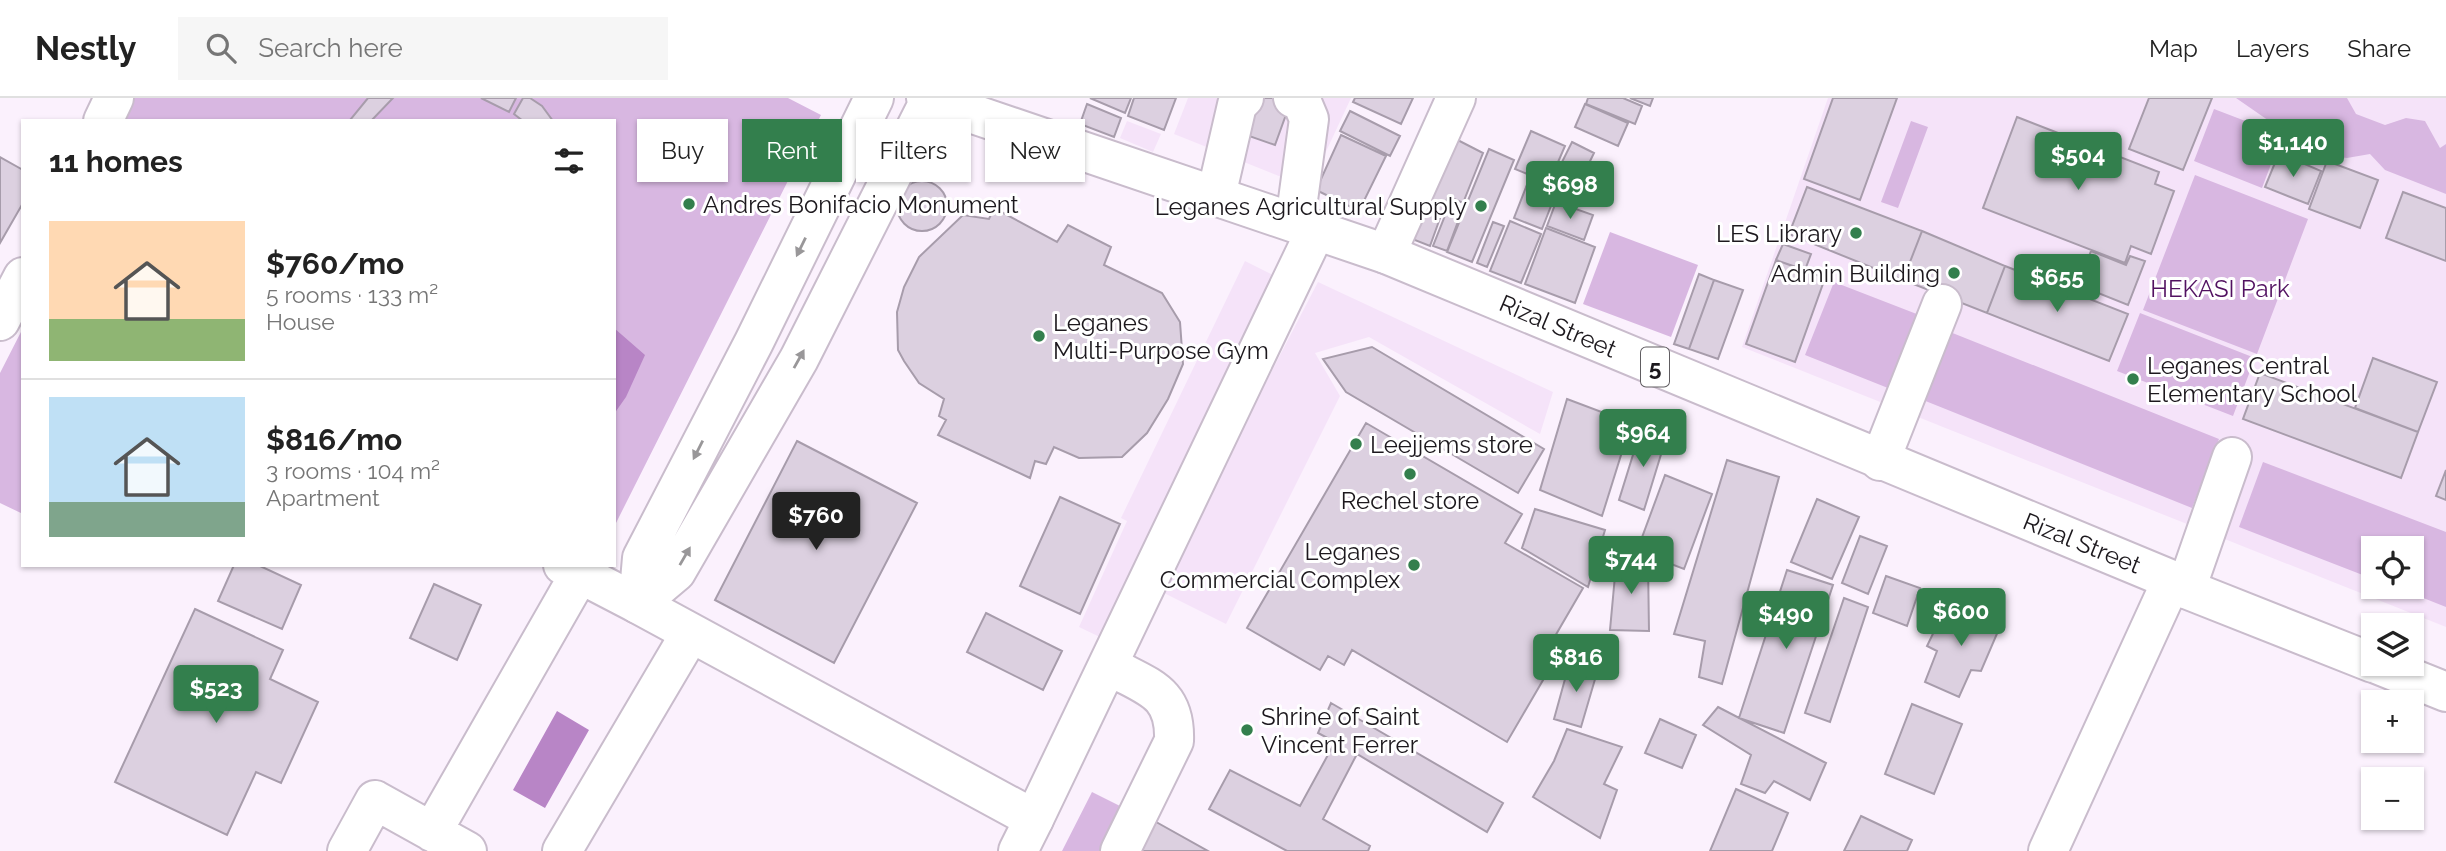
<!DOCTYPE html>
<meta charset="utf-8">
<style>
body{margin:0;font-family:Raleway,sans-serif;background:#f6f6f6;color:#222;height:100vh;display:flex;flex-direction:column;font-size:26px;white-space:nowrap}
*{box-sizing:border-box;margin:0}
p{font-size:23px;color:#767676}
.icon{flex:none;width:38px;height:38px;fill:none;stroke:currentColor;stroke-width:2;stroke-linecap:round;stroke-linejoin:round}
.map{position:relative;flex:1;overflow:hidden}
.sheet{position:absolute;left:21px;top:21px;width:595px;height:448px;display:flex;flex-direction:column;background:#fff;border-radius:0px;box-shadow:0 2px 5px #0004}
.sheet>*{flex:none}
.guide{position:absolute;left:637px;top:21px;width:665px;height:63px;display:flex;gap:14px}
.fabs{position:absolute;left:2361px;top:438px;display:grid;gap:14px}
.fabs a{display:grid;place-items:center;width:63px;height:63px;border-radius:0px;background:#fff;box-shadow:0 2px 5px #0004;font-size:35px}
.price{position:absolute;translate:-50% -60px;padding:0 16px;border-radius:7px;background:#337f4d;color:#fff;font-size:23px;line-height:46px;filter:drop-shadow(0 2px 4px #0008)}
.price::after{content:'';position:absolute;left:50%;top:42px;width:21px;height:16px;margin-left:-10px;background:inherit;clip-path:polygon(0 0,100% 0,50% 100%)}
.price.selected{background:#222;color:#fff}
ul{padding:0;list-style:none}
li{display:flex;align-items:center;gap:21px;height:175px;padding:0 28px}
li+li{border-top:2px solid #e0e0e0}
li span{display:grid;place-items:center;flex:none;width:196px;height:140px;border-radius:0px;color:#555}
li>.icon{margin-inline-start:auto}
span .icon{width:84px;height:84px;fill:#fffc;stroke-width:1}
li b{font-size:30px}
h2{display:flex;justify-content:space-between;align-items:center;height:84px;padding:0 28px;font-size:30px}
.chip{padding:0 24px;border-radius:0px;background:#fff;box-shadow:0 2px 5px #0004;font-size:24px;line-height:63px}
.chip.selected{background:#337f4d;color:#fff}
header{display:flex;align-items:center;gap:42px;box-sizing:border-box;height:98px;padding:0 35px;background:#fff;border-bottom:2px solid #e0e0e0}
header strong{font-size:33px}
nav{display:flex;gap:38px;margin-inline-start:auto;font-size:24px}
.search{width:490px;height:63px;background:#f6f6f6;display:flex;align-items:center;gap:18px;box-sizing:border-box;padding:0 24px;border-radius:0px;color:#767676;font-size:26px}
.map>svg:first-child{display:block}
.built{fill:#f5e3f9;fill-rule:evenodd}
.green{fill:#d8b7e1}
.water{fill:#b885c6}
.building{fill:#dcd0e0;stroke:#a79cab;stroke-width:2}
.lines{fill:none;stroke-linecap:round;stroke-linejoin:round}
.minor-casing{stroke:#c9bccc;stroke-width:42}
.major-casing{stroke:#c9bccc;stroke-width:42}
.minor{stroke:#fff;stroke-width:38}
.major{stroke:#fff;stroke-width:38}
.oneway{fill:#999799}
.poi-dot{fill:#337f4d;stroke:#fff;stroke-width:2.5}
.labels{text-anchor:middle;dominant-baseline:central;stroke-width:6;stroke-linejoin:round;paint-order:stroke}
.shield{fill:#fff;stroke:#605d61;stroke-width:2}
.shield-label{font-size:23px;font-weight:bold;fill:#1c181d}
.poi-label{font-size:24px;fill:#1c181d;stroke:#fff;text-anchor:start}
.park-label{font-size:24px;fill:#521161;stroke:#fff}
.street-label{font-size:24px;fill:#1c181d;stroke:#fff}
</style>
<header>
<strong>Nestly</strong>
<div class="search"><svg class="icon" aria-label="search" viewBox="0 0 24 24"><circle cx="10" cy="10" r="6"/><path d="M15 15l6 6"/></svg>Search here</div>
<nav><a>Map</a><a>Layers</a><a>Share</a></nav>
</header>
<div class="map">
<svg width="2446" height="753" viewBox="0 0 2446 753">
<rect width="100%" height="100%" fill="#fbf1fd"/>
<path class="built" d="M1188 0H1351L1309 90 1174 36Z
M1828 0H2446V529L1742 249ZM2373 450H2412V488H2373Z
M1127 23 1161 36 1153 54 1120 40Z
M1245 163 1275 178 1104 541 1079 529 1127 423 1121 420Z
M1318 184 1553 294 1540 336 1369 239 1315 255 1340 298 1226 526 1158 492Z"/>
<path class="green" d="M128 0H788L821 17 614 429V23H117Z
M2236 0H2347L2356 16 2385 27 2406 20 2425 23 2440 50 2446 46V96L2385 72 2370 56 2347 60 2290 53 2288 36Z
M2214 11 2282 37 2262 90 2194 63Z
M1911 23 1928 29 1898 110 1881 104Z
M2195 77 2308 121 2257 256 2143 212Z
M1610 134 1698 167 1671 239 1583 206Z
M1834 184 1927 220 1898 294 1805 257Z
M2140 215 2255 260 2233 318 2117 273Z
M23 230V416L0 405V275Z
M1950 234 2219 341 2192 410 1923 302Z
M2263 364 2446 434V509L2393 488H2412V450H2373V481L2239 429Z
M1092 694 1126 711 1105 753H1062Z"/>
<path class="water" d="M614 230 645 257 626 299 614 316Z
M557 613 589 632 545 710 513 692Z"/>
<path class="building" d="M368 0H393L371 23 350 22Z
M481 0H516L509 14Z
M523 0H530L542 8 553 23H523L514 16Z
M1090 0H1131L1125 15Z
M1134 0H1176L1164 32 1128 18Z
M1240 0H1292L1275 47 1229 31Z
M1355 0H1413L1401 26 1353 4Z
M1588 0H1623L1642 8 1635 26 1586 6Z
M1630 0H1653L1650 8Z
M1833 0H1897L1860 102 1804 81Z
M2149 0H2212L2183 72 2129 51Z
M1087 6 1121 20 1114 39 1080 26Z
M1585 6 1628 25 1618 48 1575 29Z
M1350 13 1400 38 1390 58 1340 33Z
M2017 19 2159 74 2155 86 2174 93 2151 156 2131 148 2125 165 1983 110Z
M1531 33 1565 48 1549 85 1515 71Z
M1444 35 1483 55 1463 105 1448 98 1430 148 1402 137Z
M1341 37 1386 58 1359 113 1316 92Z
M1572 44 1594 55 1576 92 1554 80Z
M920 64a16 16 0 1 1 32 0a16 16 0 1 1-32 0Z
M1489 51 1514 62 1472 164 1447 154Z
M2279 55 2321 73 2308 106 2265 89Z
M0 59 23 72V105L0 145Z
M2327 63 2378 82 2360 130 2309 111Z
M897 108a25 25 0 1 1 50 0a25 25 0 1 1-50 0Z
M1528 84 1556 95 1542 131 1514 120Z
M1807 89 1922 133 1903 182 1789 136Z
M2403 94 2446 110V163L2386 140Z
M1556 104 1593 117 1584 142 1547 128Z
M1450 105 1463 110 1447 153 1433 148Z
M994 110 1057 144 1068 127 1111 149 1104 167 1162 195 1180 224 1183 266 1168 301 1147 335 1122 359 1079 360 1054 349 1046 366 1035 363 1030 380 938 337 946 322 939 318 944 301 919 285 904 263 898 252 897 214 904 189 919 159 963 117 989 121Z
M1510 123 1541 136 1521 185 1490 173Z
M1493 124 1504 128 1487 169 1477 165Z
M1546 130 1595 149 1575 205 1525 186Z
M1922 133 2005 168 1987 215 1903 182Z
M1783 146 1811 156 1805 172 1776 162Z
M2091 153 2126 167 2130 158 2145 163 2128 207 2078 187Z
M1776 162 1825 180 1795 264 1746 246Z
M2005 168 2128 216 2109 263 1987 215Z
M1699 176 1714 182 1689 251 1674 246Z
M1714 182 1743 192 1718 261 1689 251Z
M1372 249 1544 351 1518 395 1346 294 1323 261Z
M2373 260 2437 284 2418 334 2355 310Z
M2260 275 2418 334 2401 380 2243 321Z
M1567 301 1631 325 1602 418 1540 392Z
M1366 325 1522 416 1505 445 1583 490 1554 540 1564 546 1507 644 1352 552 1344 567 1328 558 1320 572 1247 530Z
M1641 331 1666 340 1644 412 1619 402Z
M797 343 917 405 834 565 715 502Z
M1727 362 1779 379 1722 586 1699 579 1705 543 1674 536Z
M2446 372V402L2436 398Z
M1665 377 1712 396 1684 471 1637 453Z
M1060 399 1120 426 1080 516 1020 488Z
M1817 401 1859 419 1832 481 1791 464Z
M1535 411 1605 432 1588 489 1522 450Z
M1860 438 1887 448 1868 496 1842 485Z
M1617 456 1648 465 1649 533 1610 532Z
M234 467H258L301 487 282 531 218 503Z
M1787 472 1833 487 1784 635 1739 620Z
M1886 478 1920 490 1907 528 1873 515Z
M434 486 481 507 457 562 410 540Z
M1844 500 1868 509 1830 624 1805 615Z
M1965 507 2002 524 1981 573 1971 572 1959 599 1925 584 1937 553 1927 548 1944 513 1957 518Z
M195 511 283 552 270 581 318 604 281 685 256 674 227 737 115 684Z
M986 515 1062 553 1043 592 967 554Z
M1570 563 1598 571 1581 629 1554 621Z
M1331 605 1503 705 1487 734 1357 656 1323 721 1370 748 1368 753H1287L1209 711 1230 672 1300 708 1335 644 1318 635Z
M1912 606 1962 626 1934 696 1885 676Z
M1718 609 1826 665 1810 702 1774 683 1765 695 1741 686 1751 657 1703 627Z
M1660 621 1696 637 1682 670 1645 655Z
M1567 631 1622 649 1604 686 1617 692 1600 740 1533 699 1554 663Z
M1736 691 1788 715 1772 753H1710Z
M1861 718 1912 742 1907 753H1844Z
M1149 720 1208 753H1131Z"/>
<g class="lines">
<g class="minor-casing">
<path id="minor" d="M1293 0 1301 2 1309 21 1295 124
M103 23 114 0
M1216 98 1237 7 1244 0
M1386 156 1456 0
M0 223 23 179
M1880 363 1942 206
M563 467 638 506
M2186 491 2232 359
M1108 567C1146 589 1176 592 1174 643L1120 753
M1034 721 1316 132
M432 734 579 477
M347 753 375 702 467 753
M562 753 690 536
M2048 753 2172 482"/>
</g>
<g class="major-casing">
<path id="major" d="M926 0 1386 156 2172 482 2186 491 2373 565
M638 506 676 474 799 261 931 0
M638 506 642 460 754 244 874 0
M638 506 1034 721 1018 753
M2374 565 2446 594"/>
</g>
<use href="#minor" class="minor"/>
<use href="#major" class="major"/>
</g>
<defs><path id="oneway-solid" d="M-6-.8H1V-3.2L6.5 0L1 3.2V.8H-6Z" transform="scale(1.75)"/></defs>
<g class="oneway">
<use href="#oneway-solid" transform="translate(801 149) rotate(116)"/>
<use href="#oneway-solid" transform="translate(799 261) rotate(-61)"/>
<use href="#oneway-solid" transform="translate(698 352) rotate(117)"/>
<use href="#oneway-solid" transform="translate(685 458) rotate(-60)"/>
</g>
<g class="poi-dot">
<circle cx="689" cy="106" r="7"/>
<circle cx="1481" cy="108" r="7"/>
<circle cx="1856" cy="135" r="7"/>
<circle cx="1954" cy="175" r="7"/>
<circle cx="1039" cy="238" r="7"/>
<circle cx="2133" cy="281" r="7"/>
<circle cx="1356" cy="346" r="7"/>
<circle cx="1410" cy="376" r="7"/>
<circle cx="1414" cy="467" r="7"/>
<circle cx="1247" cy="632" r="7"/>
</g>
<g class="labels">
<rect class="shield" x="1641" y="249.5" width="28" height="39" rx="5"/>
<g class="shield-label">
<text x="1655" y="269">5</text>
</g>
<g class="poi-label">
<text x="703" y="106">Andres Bonifacio Monument</text>
<text x="1467" y="108" text-anchor="end">Leganes Agricultural Supply</text>
<text x="1842" y="135" text-anchor="end">LES Library</text>
<text x="1940" y="175" text-anchor="end">Admin Building</text>
<text x="1053" y="224">Leganes<tspan x="1053" dy="28">Multi-Purpose Gym</tspan></text>
<text x="2147" y="267">Leganes Central<tspan x="2147" dy="28">Elementary School</tspan></text>
<text x="1370" y="346">Leejjems store</text>
<text x="1410" y="402" text-anchor="middle">Rechel store</text>
<text x="1400" y="453" text-anchor="end">Leganes<tspan x="1400" dy="28">Commercial Complex</tspan></text>
<text x="1261" y="618">Shrine of Saint<tspan x="1261" dy="28">Vincent Ferrer</tspan></text>
</g>
<g class="park-label">
<text x="2220" y="190">HEKASI Park</text>
</g>
<g class="street-label">
<text transform="translate(1558 228) rotate(23)">Rizal Street</text>
<text transform="translate(2082 445) rotate(22)">Rizal Street</text>
</g>
</g>
</svg>
<div class="fabs">
<a><svg class="icon" aria-label="locate" viewBox="0 0 24 24"><circle cx="12" cy="12" r="6"/><path d="M12 2v4M12 18v4M2 12h4M18 12h4"/></svg></a>
<a><svg class="icon" aria-label="layers" viewBox="0 0 24 24"><path d="M12 4l9 5-9 5-9-5zM3 14l9 5 9-5"/></svg></a>
<a>+</a>
<a>−</a>
</div>
<b class="price" style="left:2293px;top:81px">$1,140</b>
<b class="price" style="left:2078px;top:94px">$504</b>
<b class="price" style="left:1570px;top:123px">$698</b>
<b class="price" style="left:2057px;top:216px">$655</b>
<b class="price" style="left:1643px;top:371px">$964</b>
<b class="price selected" style="left:816px;top:454px">$760</b>
<b class="price" style="left:1631px;top:498px">$744</b>
<b class="price" style="left:1961px;top:550px">$600</b>
<b class="price" style="left:1786px;top:553px">$490</b>
<b class="price" style="left:1576px;top:596px">$816</b>
<b class="price" style="left:216px;top:627px">$523</b>
<div class="guide">
<a class="chip">Buy</a>
<a class="chip selected">Rent</a>
<a class="chip">Filters</a>
<a class="chip">New</a>
</div>
<section class="sheet">
<h2>11 homes<svg class="icon" aria-label="filters" viewBox="0 0 24 24"><path d="M4 7h16M4 17h16"/><circle cx="9" cy="7" r="2"/><circle cx="15" cy="17" r="2"/></svg></h2>
<ul>
<li><span style="background:linear-gradient(#ffd9b3 70%,#8fb573 0)"><svg class="icon" aria-label="home" viewBox="0 0 24 24"><path d="M3 11l9-7 9 7M6 9v11h12V9"/></svg></span><div><b>$760/mo</b><p>5 rooms · 133 m²</p><p>House</p></div></li>
<li><span style="background:linear-gradient(#bfe0f5 75%,#7fa58c 0)"><svg class="icon" aria-label="home" viewBox="0 0 24 24"><path d="M3 11l9-7 9 7M6 9v11h12V9"/></svg></span><div><b>$816/mo</b><p>3 rooms · 104 m²</p><p>Apartment</p></div></li>
</ul>
</section>
</div>
